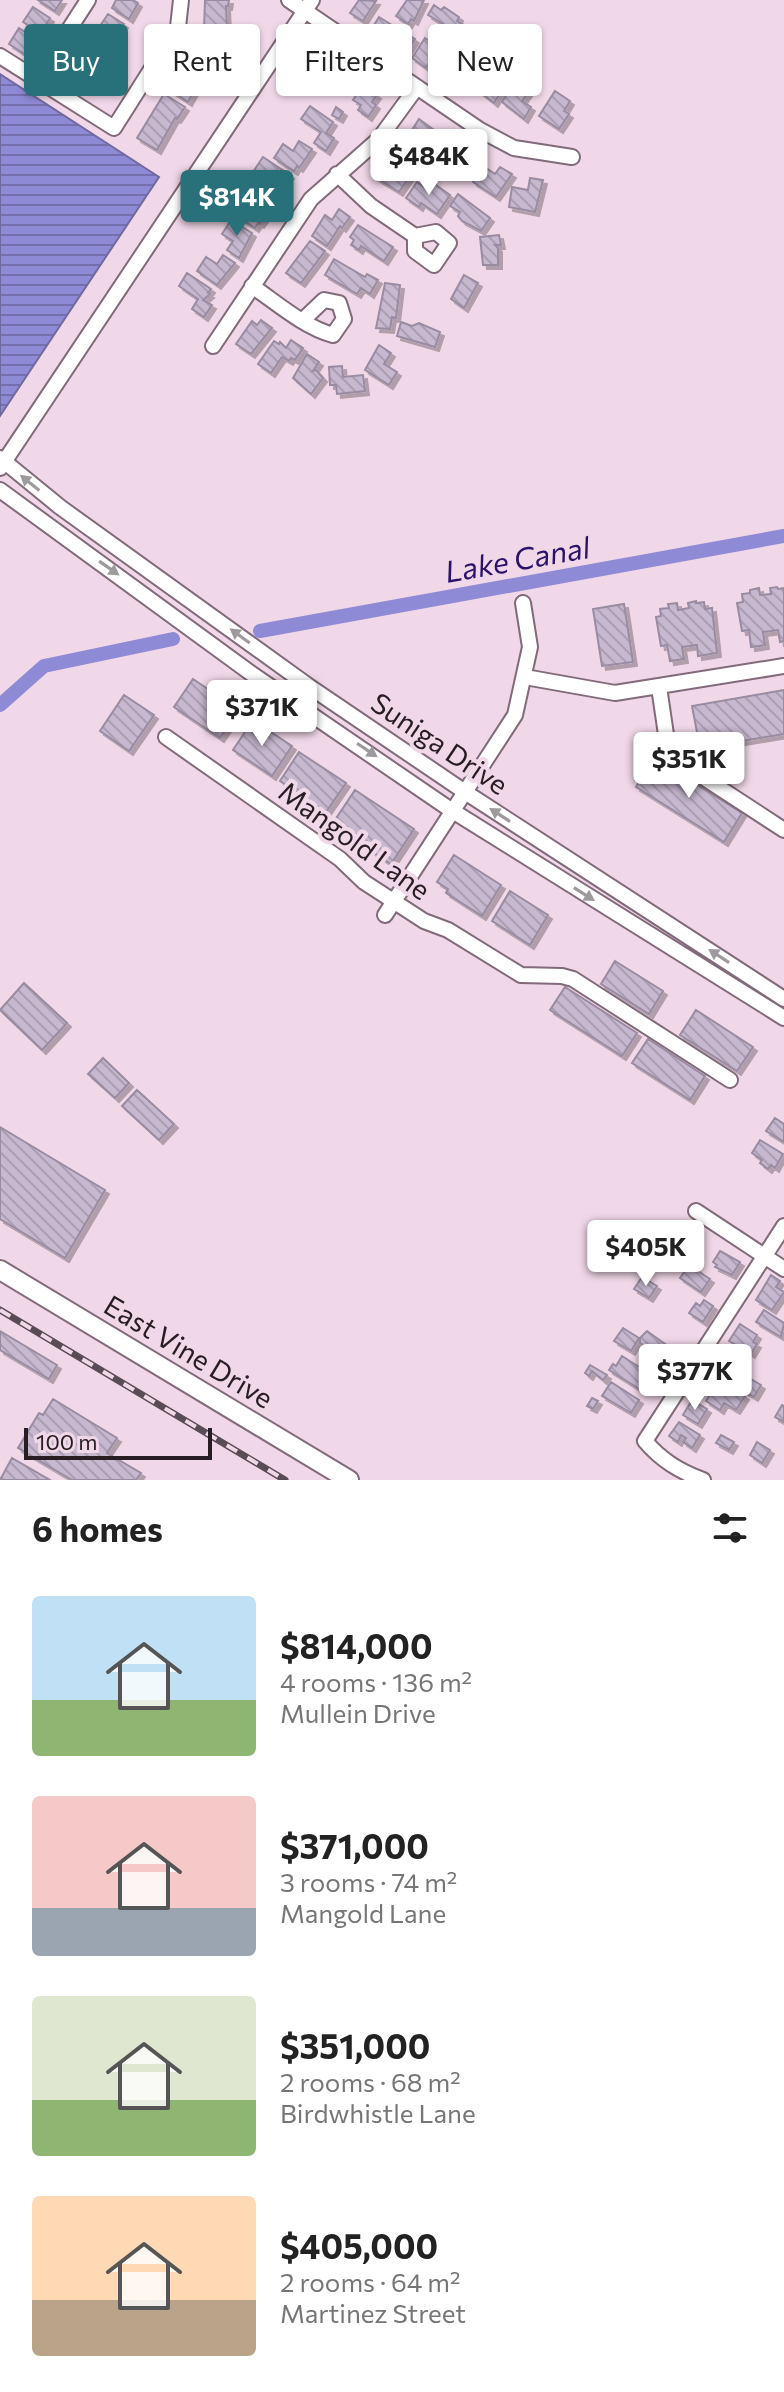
<!DOCTYPE html>
<meta charset="utf-8">
<style>
body{margin:0;font-family:Commissioner,sans-serif;background:#f6f6f6;color:#222;height:100vh;display:flex;flex-direction:column;font-size:30px;white-space:nowrap}
*{box-sizing:border-box;margin:0}
p{font-size:26px;color:#767676}
.icon{flex:none;width:44px;height:44px;fill:none;stroke:currentColor;stroke-width:2;stroke-linecap:round;stroke-linejoin:round}
.map{position:relative;height:1480px;overflow:hidden}
.drawer{display:flex;flex-direction:column;background:#fff;flex:1}
.drawer>*{flex:none}
.banner{position:absolute;left:24px;top:24px;width:736px;height:72px;display:flex;gap:16px}
.scale{position:absolute;left:24px;bottom:20px;width:188px;box-sizing:border-box;padding-left:8px;border:4px solid #271d23;border-top:0;font-size:22px;line-height:28px;white-space:nowrap;color:#271d23;-webkit-text-stroke:6px #f1d8e8;paint-order:stroke}
.price{position:absolute;translate:-50% -68px;padding:0 18px;border-radius:8px;background:#fff;color:#222;font-size:26px;line-height:52px;filter:drop-shadow(0 2px 4px #0008)}
.price::after{content:'';position:absolute;left:50%;top:48px;width:24px;height:18px;margin-left:-12px;background:inherit;clip-path:polygon(0 0,100% 0,50% 100%)}
.price.active{background:#28717a;color:#fff}
ul{padding:0;list-style:none}
li{display:flex;align-items:center;gap:24px;height:200px;padding:0 32px}
li span{display:grid;place-items:center;flex:none;width:224px;height:160px;border-radius:8px;color:#555}
li>.icon{margin-inline-start:auto}
span .icon{width:96px;height:96px;fill:#fffc;stroke-width:1}
li b{font-size:34px}
h2{display:flex;justify-content:space-between;align-items:center;height:96px;padding:0 32px;font-size:34px}
.tag{padding:0 28px;border-radius:8px;background:#fff;box-shadow:0 2px 6px #0004;font-size:28px;line-height:72px}
.tag.active{background:#28717a;color:#fff}
.map>svg:first-child{display:block}
.water{fill:url(#water-rules);stroke:#7069a0;stroke-width:2}
.lines{fill:none;stroke-linecap:round;stroke-linejoin:round}
.canal{stroke:#8f8ad5;stroke-width:14}
.building{fill:url(#building-back-hatch);stroke:#998ba1;stroke-width:2;filter:url(#shadow)}
.minor-casing{stroke:#816a79;stroke-width:18}
.major-casing{stroke:#816a79;stroke-width:22}
.minor{stroke:#fff;stroke-width:14}
.major{stroke:#fff;stroke-width:18}
.rail-casing{stroke:#5a4c54;stroke-width:7}
.rail{stroke:#f1d8e8;stroke-width:4;stroke-dasharray:12;stroke-linecap:butt}
.oneway{fill:#9e999c}
.labels{text-anchor:middle;dominant-baseline:central;stroke-width:8;stroke-linejoin:round;paint-order:stroke}
.street-label{font-size:28px;fill:#271d23;stroke:#f1d8e8}
.water-label{font-size:30px;font-style:italic;fill:#2a126a;stroke:#f1d8e8}
</style>
<div class="map">
<svg width="784" height="1480" viewBox="0 0 784 1480">
<defs>
<pattern id="water-rules" width="6" height="5" patternUnits="userSpaceOnUse" patternTransform="scale(2)"><rect width="6" height="5" fill="#8f8ad5"/><path d="M0 2.5h6" fill="none" stroke="#7570ac"/></pattern>
<pattern id="building-back-hatch" width="6" height="6" patternUnits="userSpaceOnUse" patternTransform="scale(2)"><rect width="6" height="6" fill="#c7b8d0"/><path d="M-1 5l2 2M0 0l6 6M5-1l2 2" fill="none" stroke="#ab9eb2"/></pattern>
<filter id="shadow"><feDropShadow dx="4" dy="4" stdDeviation="0" flood-color="#0004"/></filter>
</defs>
<rect width="100%" height="100%" fill="#f1d8e8"/>
<path class="water" d="M0 74 159 177 0 416Z"/>
<g class="lines">
<path class="canal" d="M260 631 784 536
M0 705 44 666 173 639"/>
</g>
<path class="building" d="M38 0H62L55 11Z
M116 0H133L138 3 129 19 112 8Z
M205 0H229L228 6H226L227 30 204 29Z
M359 0 376 1 363 21 350 13Z
M407 0H424L414 21 411 19 408 24 396 16Z
M434 5 441 10 444 7 459 17 457 21 464 25 458 33 428 15Z
M33 7 50 18 41 33 23 22Z
M108 14 124 24 112 42 96 32Z
M379 17 395 27 388 37 373 27Z
M19 28 36 39 26 55 9 44Z
M401 30 415 39 407 51 393 41Z
M202 36 222 49 214 61 211 60 188 102 168 89Z
M92 38 109 49 99 64 82 53Z
M425 38 445 52 438 62 432 58 426 68 412 58Z
M456 46 470 55 463 66 465 67 469 62 476 66 465 84 443 66Z
M79 59 96 70 86 85 69 74Z
M487 62 500 71 492 83 502 90 494 103 471 85Z
M326 63 335 69 338 64 349 71 342 81 347 84 343 91 319 74Z
M515 81 529 91 522 101 531 107 524 119 502 102Z
M363 85 377 95 372 102 376 105 368 117 358 110 361 105 353 100Z
M555 91 570 101 564 111 569 114 559 129 539 116Z
M164 94 185 107 177 119 175 118 157 150 137 138Z
M310 106 333 122 326 133 334 138 326 151 314 143 321 132 301 119Z
M336 107 343 112 339 119 332 115Z
M419 119 441 135 427 156 413 147 419 134 412 130Z
M299 141 312 149 299 168 297 166 294 171 274 158 283 144 293 151Z
M449 144 454 147 455 145 474 158 466 170 456 163 450 174 436 165Z
M422 154 429 159 425 166 417 161Z
M263 157 290 175 279 187 287 193 280 204 268 196 274 186 253 172Z
M384 159 410 176 399 192 373 176Z
M483 166 495 174 500 167 512 174 496 197 473 182Z
M530 178 543 180 535 212 509 207 512 187 528 190Z
M417 182 428 190 433 183 450 195 437 214 421 203 419 207 406 198Z
M458 194 490 218 481 231 462 221 458 216 460 212 450 206Z
M260 198 273 205 260 224 258 223 255 228 234 214 244 200 254 207Z
M339 209 350 217 342 228 340 226 327 246 312 236 325 215 332 220Z
M231 220 252 233 239 258 227 250 233 241 222 234Z
M358 225 393 247 384 261 361 246 359 250 351 245 354 240 350 237Z
M499 235 501 245H495L498 248V265H483L480 237Z
M310 241 325 251 301 283 286 273Z
M223 255 235 263 217 285 197 271 206 257 217 264Z
M334 259 365 277 367 274 378 280 370 294 361 288 357 294 325 275Z
M187 273 211 289 208 293 210 294 203 300 212 305 204 317 192 309 198 299 179 286Z
M464 275 478 283 464 308 451 299Z
M385 283 400 285 396 318 392 317 390 329 376 328Z
M261 320 272 328 251 354 236 344 252 321 257 325Z
M401 322 412 326 419 323 440 332 435 347 397 336Z
M291 340 303 348 295 360 291 358 289 361 282 357 271 373 258 364 274 341 279 344 280 342 286 348Z
M379 345 391 353 384 364 397 372 389 385 365 370Z
M307 354 319 362 313 371 316 370 323 378 311 394 293 378Z
M342 366 343 377 363 375 365 391 337 394 336 385H330L329 367Z
M777 587 778 589 784 588V641L780 642 778 630 763 632 765 645 751 647 749 630 742 631 737 603 743 602 742 594 750 593V590L759 588 760 595 771 594 770 588Z
M696 601V603L704 602 705 609 712 608 717 653 698 656 697 645 682 647 684 659 670 661 667 645 661 646 656 617 661 616 660 609 669 608 668 604 677 603 678 610 689 608 688 603Z
M624 604 633 662 602 666 593 609Z
M193 679 239 710 220 738 174 707Z
M784 690V734L700 748 692 706Z
M124 695 154 715 129 751 100 731Z
M253 720 292 746 272 776 233 750Z
M299 752 346 783 326 812 280 781Z
M654 758 742 813 724 842 636 787Z
M355 790 414 829 391 864 368 849 371 844 335 820Z
M454 855 501 885 482 916 446 893 448 889 437 882Z
M510 891 548 915 530 945 492 921Z
M615 961 663 991 649 1014 601 984Z
M24 983 67 1023 42 1050 0 1010Z
M565 987 637 1033 622 1056 550 1010Z
M696 1010 753 1047 737 1071 680 1035Z
M648 1039 705 1076 690 1100 632 1063Z
M103 1058 129 1083 115 1098 88 1074Z
M137 1090 174 1124 159 1140 122 1106Z
M775 1118 784 1124V1142L766 1131Z
M0 1127 105 1190 65 1258 0 1219Z
M760 1140 783 1154 775 1168 771 1165 768 1169 760 1163 762 1160 752 1153Z
M688 1222 699 1228 694 1236 684 1229Z
M720 1251 740 1262 732 1275 715 1267 717 1265 713 1262Z
M689 1265 710 1279 701 1292 680 1278Z
M771 1275 780 1281 776 1287 784 1292 772 1310 756 1300Z
M642 1277 657 1286 649 1298 634 1289Z
M704 1300 713 1306 703 1322 689 1313 696 1303 700 1306Z
M764 1310 784 1323 781 1337 756 1322Z
M740 1324 757 1335 753 1342 757 1344 751 1354 729 1341Z
M623 1328 639 1338 631 1351 614 1341Z
M0 1331 57 1365 49 1379 0 1350Z
M647 1331 679 1354 678 1360 669 1369 657 1361 660 1356 640 1343V1338Z
M724 1352 739 1361 730 1376 715 1367Z
M622 1356 650 1374 641 1390 609 1370 613 1364 616 1366Z
M590 1365 607 1375 603 1380 592 1371 589 1376 585 1373Z
M714 1376 745 1396 736 1410 724 1403 720 1410 706 1401 714 1388 708 1385Z
M749 1378 761 1385 754 1397 742 1390Z
M611 1382 639 1400 631 1413 602 1396Z
M592 1398 598 1401 593 1409 587 1406Z
M53 1399 117 1438 107 1453 141 1473 136 1480H72L18 1448 39 1413 43 1415Z
M692 1400 707 1409 698 1424 683 1415Z
M782 1405 784 1406V1422L775 1417Z
M679 1422 700 1435 692 1448 683 1442 686 1438 681 1435 678 1442 669 1436Z
M721 1435 734 1442 729 1450 716 1443Z
M757 1442 770 1450 762 1463 750 1455Z
M12 1458 50 1480H0Z"/>
<g class="lines">
<g class="minor-casing">
<path id="minor" d="M289 0 480 130 514 148 572 157
M0 56 114 128 178 27 181 0
M37 79 88 0
M337 174 371 206 415 236V251L434 265 449 243 436 232 415 236
M252 286C277 303 304 327 333 335L344 319 339 303 324 300 303 320
M213 346 311 199 379 139 417 87
M0 458 60 507 310 687 465 792 784 999
M0 468 312 0
M0 490 252 674 448 808 784 1018
M525 677 615 693 784 666
M659 687 669 755 784 830
M166 737 340 859 364 882 424 921 448 930 521 975 562 976 573 979 730 1080
M385 915 515 715 530 647 523 603
M696 1211 784 1269
M703 1480C679 1471 661 1460 645 1441L784 1226"/>
</g>
<g class="major-casing">
<path id="major" d="M0 1270 349 1480"/>
</g>
<use href="#minor" class="minor"/>
<use href="#major" class="major"/>
<g class="rail-casing">
<path id="rail" d="M0 1310 285 1480"/>
</g>
<use href="#rail" class="rail"/>
</g>
<defs><path id="oneway-solid" d="M-6-.8H1V-3.2L6.5 0L1 3.2V.8H-6Z" transform="scale(2)"/></defs>
<g class="oneway">
<use href="#oneway-solid" transform="translate(30 483) rotate(-141)"/>
<use href="#oneway-solid" transform="translate(109 568) rotate(35)"/>
<use href="#oneway-solid" transform="translate(240 636) rotate(-144)"/>
<use href="#oneway-solid" transform="translate(367 750) rotate(34)"/>
<use href="#oneway-solid" transform="translate(500 815) rotate(-147)"/>
<use href="#oneway-solid" transform="translate(584 894) rotate(32)"/>
<use href="#oneway-solid" transform="translate(719 956) rotate(-147)"/>
</g>
<g class="labels">
<g class="street-label">
<text transform="translate(440 743) rotate(34)">Suniga Drive</text>
<text transform="translate(355 840) rotate(36)">Mangold Lane</text>
<text transform="translate(189 1351) rotate(31)">East Vine Drive</text>
</g>
<g class="water-label">
<text transform="translate(517 558) rotate(-10)">Lake Canal</text>
</g>
</g>
</svg>
<div class="scale">100 m</div>
<b class="price" style="left:429px;top:197px">$484K</b>
<b class="price active" style="left:237px;top:238px">$814K</b>
<b class="price" style="left:262px;top:748px">$371K</b>
<b class="price" style="left:689px;top:800px">$351K</b>
<b class="price" style="left:646px;top:1288px">$405K</b>
<b class="price" style="left:695px;top:1412px">$377K</b>
<div class="banner">
<a class="tag active">Buy</a>
<a class="tag">Rent</a>
<a class="tag">Filters</a>
<a class="tag">New</a>
</div>
</div>
<section class="drawer">
<h2>6 homes<svg class="icon" aria-label="filters" viewBox="0 0 24 24"><path d="M4 7h16M4 17h16"/><circle cx="9" cy="7" r="2"/><circle cx="15" cy="17" r="2"/></svg></h2>
<ul>
<li><span style="background:linear-gradient(#bfe0f5 65%,#8fb573 0)"><svg class="icon" aria-label="home" viewBox="0 0 24 24"><path d="M3 11l9-7 9 7M6 9v11h12V9"/></svg></span><div><b>$814,000</b><p>4 rooms · 136 m²</p><p>Mullein Drive</p></div></li>
<li><span style="background:linear-gradient(#f6c9c9 70%,#9aa5b1 0)"><svg class="icon" aria-label="home" viewBox="0 0 24 24"><path d="M3 11l9-7 9 7M6 9v11h12V9"/></svg></span><div><b>$371,000</b><p>3 rooms · 74 m²</p><p>Mangold Lane</p></div></li>
<li><span style="background:linear-gradient(#dfe7d0 65%,#8fb573 0)"><svg class="icon" aria-label="home" viewBox="0 0 24 24"><path d="M3 11l9-7 9 7M6 9v11h12V9"/></svg></span><div><b>$351,000</b><p>2 rooms · 68 m²</p><p>Birdwhistle Lane</p></div></li>
<li><span style="background:linear-gradient(#ffd9b3 65%,#b9a48a 0)"><svg class="icon" aria-label="home" viewBox="0 0 24 24"><path d="M3 11l9-7 9 7M6 9v11h12V9"/></svg></span><div><b>$405,000</b><p>2 rooms · 64 m²</p><p>Martinez Street</p></div></li>
</ul>
</section>
